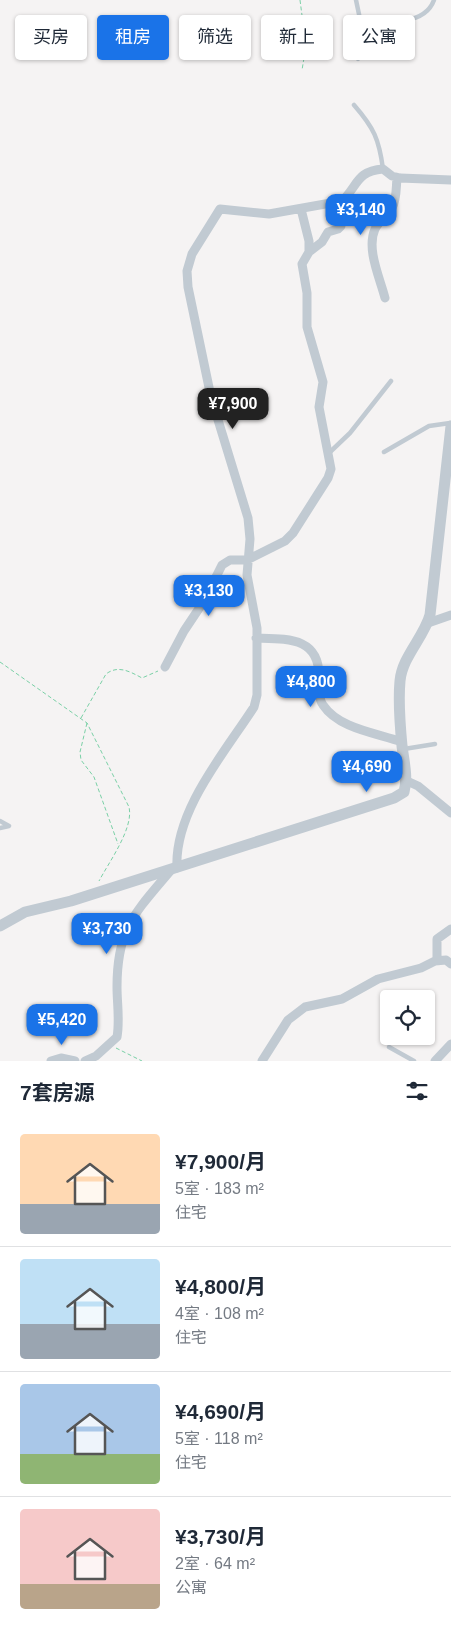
<!DOCTYPE html>
<html lang="zh">
<meta charset="utf-8">
<style>
body{margin:0;font-family:Helvetica,"Noto Sans SC",sans-serif;background:#f6f6f7;color:#1f2937;height:100vh;display:flex;flex-direction:column;font-size:19px;white-space:nowrap}
*{box-sizing:border-box;margin:0}
p{font-size:16px;color:#747a83}
.icon{flex:none;width:28px;height:28px;fill:none;stroke:currentColor;stroke-width:2;stroke-linecap:round;stroke-linejoin:round}
.map{position:relative;height:1061px;overflow:hidden}
.details{display:flex;flex-direction:column;background:#fff;flex:1}
.details>*{flex:none}
.guide{position:absolute;left:15px;top:15px;width:421px;height:45px;display:flex;gap:10px}
.buttons{position:absolute;left:380px;top:990px;display:grid;gap:10px}
.buttons a{display:grid;place-items:center;width:55px;height:55px;border-radius:5px;background:#fff;box-shadow:0 1px 4px #0004;font-size:25px}
.price{position:absolute;translate:-50% -42px;padding:0 11px;border-radius:10px;background:#1a73e8;color:#fff;font-size:16px;line-height:32px;filter:drop-shadow(0 1px 2px #0008)}
.price::after{content:'';position:absolute;left:50%;top:30px;width:15px;height:11px;margin-left:-8px;background:inherit;clip-path:polygon(0 0,100% 0,50% 100%)}
.price.on{background:#222;color:#fff}
ul{padding:0;list-style:none}
li{display:flex;align-items:center;gap:15px;height:125px;padding:0 20px}
li+li{border-top:1px solid #e0e1e3}
li span{display:grid;place-items:center;flex:none;width:140px;height:100px;border-radius:5px;color:#555}
li>.icon{margin-inline-start:auto}
span .icon{width:60px;height:60px;fill:#fffc;stroke-width:1}
li b{font-size:21px}
h2{display:flex;justify-content:space-between;align-items:center;height:60px;padding:0 20px;font-size:21px}
.chip{padding:0 18px;border-radius:5px;background:#fff;box-shadow:0 1px 4px #0004;font-size:18px;line-height:45px}
.chip.on{background:#1a73e8;color:#fff}
.map>svg:first-child{display:block}
.lines{fill:none;stroke-linecap:round;stroke-linejoin:round}
.path{stroke:#7ad0a6;stroke-width:1;stroke-dasharray:4 2.5;stroke-linecap:butt}
.service{stroke:#c1cad2;stroke-width:4.5}
.minor{stroke:#c1cad2;stroke-width:9}
.tertiary{stroke:#c1cad2;stroke-width:11}
</style>
<div class="map">
<svg width="451" height="1061" viewBox="0 0 451 1061">
<rect width="100%" height="100%" fill="#f5f3f3"/>
<g class="lines">
<path class="path" d="M300 0 306 46 302 70
M0 662 87 723 129 807C134 828 109 862 99 881
M81 718 106 674C118 665 129 671 142 678L158 671
M87 723 80 752 81 760 94 777 118 844
M116 1048 142 1061"/>
<path class="service" d="M356 0 360 19 358 59
M360 19C382 21 424 28 434 0
M354 105C374 128 379 139 383 169
M384 452 429 426 450 423
M329 453 350 433 391 381
M404 749 435 744
M0 821 9 826 0 828
M389 1047 414 1061"/>
<path class="minor" d="M309 252 322 242 328 232 338 229 341 226 338 202
M385 298C380 278 366 249 375 229 379 221 387 215 392 208 397 199 396 187 397 178
M428 623 451 615
M256 638C288 639 320 637 319 678 319 687 318 698 323 705 339 729 377 733 402 742
M165 667 184 631 204 601 222 565 230 560H247L285 541 293 533 328 478 331 469 319 407 323 382 307 327V293L302 264 309 252V241L301 209
M407 781 418 786 451 813
M177 868C174 811 225 752 254 707L257 695V628L247 575 250 539 248 518 211 397 188 287 187 271 192 254 220 209 269 214 342 201C358 186 356 171 383 169L392 176 400 178 451 180
M437 960V939L451 929
M51 1061 61 1058 75 1061
M85 1061 96 1056 117 1037C120 1020 117 1004 117 987 117 928 135 913 171 870
M262 1061 288 1020 305 1007 342 999 378 979 421 968 435 961 446 960 451 964
M435 1061 451 1044"/>
<path class="tertiary" d="M0 926 25 912 71 901 394 798 404 792C408 777 404 762 402 746 400 725 398 702 400 681 402 657 424 637 430 615L451 426"/>
</g>
</svg>
<div class="buttons">
<a><svg class="icon" aria-label="locate" viewBox="0 0 24 24"><circle cx="12" cy="12" r="6"/><path d="M12 2v4M12 18v4M2 12h4M18 12h4"/></svg></a>
</div>
<b class="price" style="left:361px;top:236px">¥3,140</b>
<b class="price on" style="left:233px;top:430px">¥7,900</b>
<b class="price" style="left:209px;top:617px">¥3,130</b>
<b class="price" style="left:311px;top:708px">¥4,800</b>
<b class="price" style="left:367px;top:793px">¥4,690</b>
<b class="price" style="left:107px;top:955px">¥3,730</b>
<b class="price" style="left:62px;top:1046px">¥5,420</b>
<div class="guide">
<a class="chip">买房</a>
<a class="chip on">租房</a>
<a class="chip">筛选</a>
<a class="chip">新上</a>
<a class="chip">公寓</a>
</div>
</div>
<section class="details">
<h2>7套房源<svg class="icon" aria-label="filters" viewBox="0 0 24 24"><path d="M4 7h16M4 17h16"/><circle cx="9" cy="7" r="2"/><circle cx="15" cy="17" r="2"/></svg></h2>
<ul>
<li><span style="background:linear-gradient(#ffd9b3 70%,#9aa5b1 0)"><svg class="icon" aria-label="home" viewBox="0 0 24 24"><path d="M3 11l9-7 9 7M6 9v11h12V9"/></svg></span><div><b>¥7,900/月</b><p>5室 · 183 m²</p><p>住宅</p></div></li>
<li><span style="background:linear-gradient(#bfe0f5 65%,#9aa5b1 0)"><svg class="icon" aria-label="home" viewBox="0 0 24 24"><path d="M3 11l9-7 9 7M6 9v11h12V9"/></svg></span><div><b>¥4,800/月</b><p>4室 · 108 m²</p><p>住宅</p></div></li>
<li><span style="background:linear-gradient(#a9c7e8 70%,#8fb573 0)"><svg class="icon" aria-label="home" viewBox="0 0 24 24"><path d="M3 11l9-7 9 7M6 9v11h12V9"/></svg></span><div><b>¥4,690/月</b><p>5室 · 118 m²</p><p>住宅</p></div></li>
<li><span style="background:linear-gradient(#f6c9c9 75%,#b9a48a 0)"><svg class="icon" aria-label="home" viewBox="0 0 24 24"><path d="M3 11l9-7 9 7M6 9v11h12V9"/></svg></span><div><b>¥3,730/月</b><p>2室 · 64 m²</p><p>公寓</p></div></li>
</ul>
</section>
